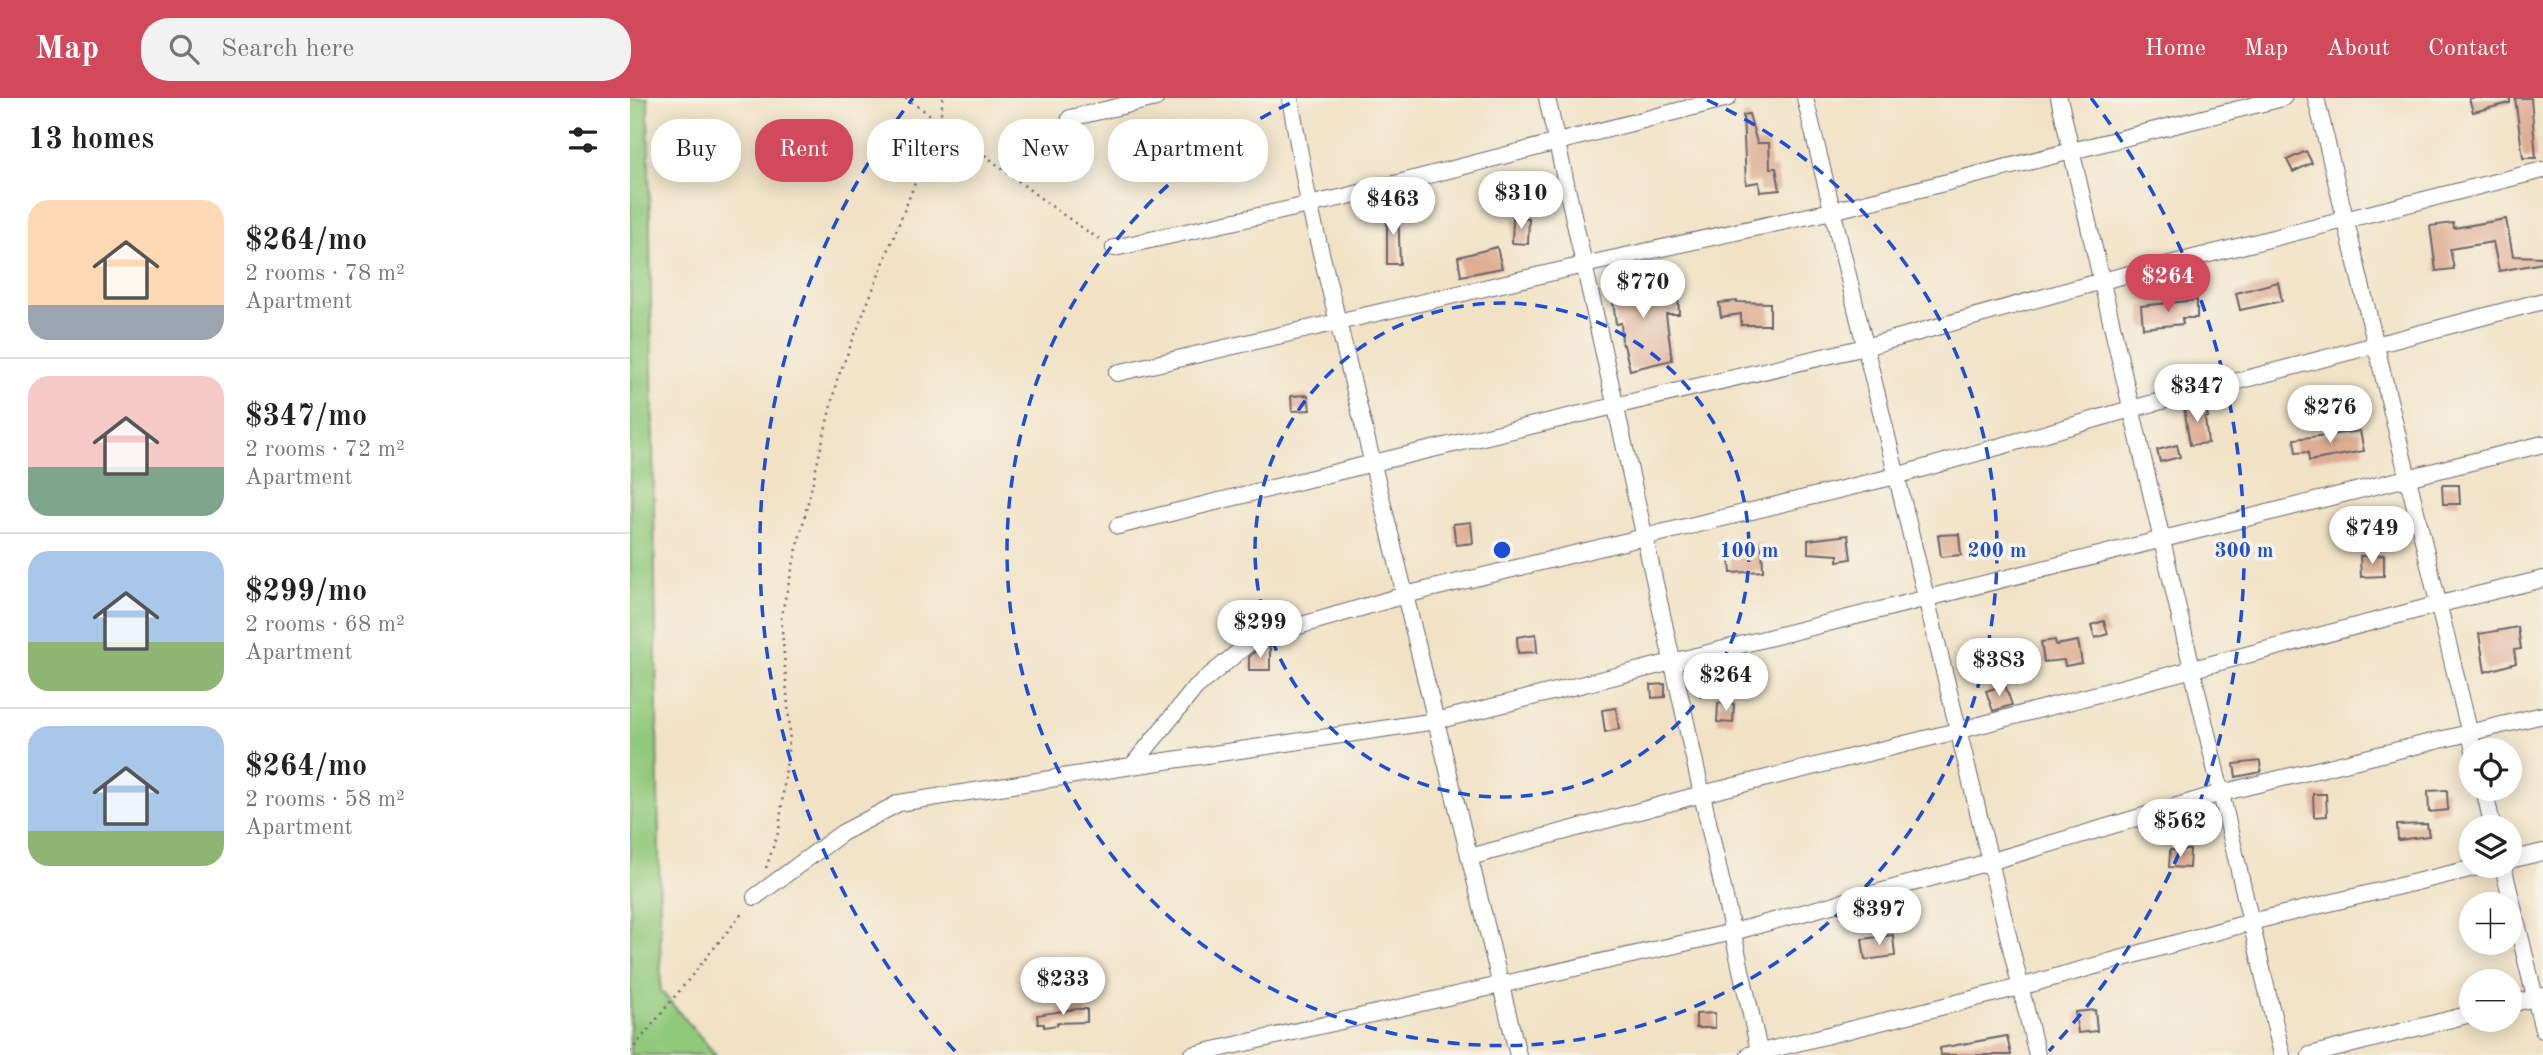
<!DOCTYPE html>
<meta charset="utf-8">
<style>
body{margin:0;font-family:"Old Standard TT",serif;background:#f2f2f2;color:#222;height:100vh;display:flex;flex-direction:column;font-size:26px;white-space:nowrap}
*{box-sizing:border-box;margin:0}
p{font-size:23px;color:#767676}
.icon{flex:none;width:38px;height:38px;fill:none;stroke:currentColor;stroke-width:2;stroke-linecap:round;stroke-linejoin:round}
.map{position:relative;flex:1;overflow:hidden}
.details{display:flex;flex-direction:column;background:#fff;width:630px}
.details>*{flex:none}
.hud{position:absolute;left:21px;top:21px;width:665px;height:63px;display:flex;gap:14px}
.buttons{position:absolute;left:1829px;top:640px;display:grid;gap:14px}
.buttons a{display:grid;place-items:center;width:63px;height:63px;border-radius:50%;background:#fff;box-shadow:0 4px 18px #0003;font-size:35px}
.price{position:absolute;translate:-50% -60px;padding:0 16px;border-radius:24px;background:#fff;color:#222;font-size:23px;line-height:46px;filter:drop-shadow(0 2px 4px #0008)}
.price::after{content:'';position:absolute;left:50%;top:42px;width:21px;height:16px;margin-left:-10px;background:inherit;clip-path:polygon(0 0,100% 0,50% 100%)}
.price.active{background:#d1495b;color:#fff}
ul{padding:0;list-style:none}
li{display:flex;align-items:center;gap:21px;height:175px;padding:0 28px}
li+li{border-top:2px solid #e0e0e0}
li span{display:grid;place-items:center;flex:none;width:196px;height:140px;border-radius:21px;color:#555}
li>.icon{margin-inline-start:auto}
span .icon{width:84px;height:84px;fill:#fffc;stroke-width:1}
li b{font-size:30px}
h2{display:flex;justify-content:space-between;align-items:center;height:84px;padding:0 28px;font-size:30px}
.chip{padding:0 24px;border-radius:28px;background:#fff;box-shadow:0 4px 18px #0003;font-size:24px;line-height:63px}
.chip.active{background:#d1495b;color:#fff}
header{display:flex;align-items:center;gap:42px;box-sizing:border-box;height:98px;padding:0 35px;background:#d1495b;color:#fff}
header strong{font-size:33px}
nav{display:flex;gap:38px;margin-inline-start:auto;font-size:24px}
.search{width:490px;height:63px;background:#f2f2f2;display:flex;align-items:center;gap:18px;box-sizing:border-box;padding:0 24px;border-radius:28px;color:#767676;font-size:26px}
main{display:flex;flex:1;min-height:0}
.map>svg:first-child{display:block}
.green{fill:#91c97b;stroke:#5a765b;stroke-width:2}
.building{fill:#dead93}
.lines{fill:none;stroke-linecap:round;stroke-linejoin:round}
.minor-casing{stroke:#6a656c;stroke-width:18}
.path{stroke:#6a656c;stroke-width:2.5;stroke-dasharray:2 5;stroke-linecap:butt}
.minor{stroke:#fff;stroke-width:16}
.ring{fill:none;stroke:#1d4ed8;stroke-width:3.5;stroke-dasharray:12 9}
.centre{fill:#1d4ed8;stroke:#f7f3e8;stroke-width:3.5}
.ring-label{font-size:21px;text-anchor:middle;font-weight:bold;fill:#1d4ed8;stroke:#f7f3e8;stroke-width:7;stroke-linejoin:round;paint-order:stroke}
</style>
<header>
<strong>Map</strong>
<div class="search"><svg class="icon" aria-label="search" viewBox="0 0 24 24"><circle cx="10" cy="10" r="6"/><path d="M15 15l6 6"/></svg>Search here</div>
<nav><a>Home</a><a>Map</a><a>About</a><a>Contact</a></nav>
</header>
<main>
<section class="details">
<h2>13 homes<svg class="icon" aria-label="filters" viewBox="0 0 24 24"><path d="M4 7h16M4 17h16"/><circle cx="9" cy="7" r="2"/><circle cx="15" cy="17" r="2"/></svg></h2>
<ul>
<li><span style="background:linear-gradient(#ffd9b3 75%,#9aa5b1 0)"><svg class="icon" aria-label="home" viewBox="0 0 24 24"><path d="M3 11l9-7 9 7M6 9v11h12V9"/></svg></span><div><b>$264/mo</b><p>2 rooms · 78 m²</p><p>Apartment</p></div></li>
<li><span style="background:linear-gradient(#f6c9c9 65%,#7fa58c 0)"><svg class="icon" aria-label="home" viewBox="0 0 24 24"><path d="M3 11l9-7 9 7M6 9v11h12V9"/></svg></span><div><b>$347/mo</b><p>2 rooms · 72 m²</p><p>Apartment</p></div></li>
<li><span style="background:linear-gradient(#a9c7e8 65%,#8fb573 0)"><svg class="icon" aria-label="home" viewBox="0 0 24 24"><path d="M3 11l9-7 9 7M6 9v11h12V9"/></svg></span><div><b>$299/mo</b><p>2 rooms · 68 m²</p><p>Apartment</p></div></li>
<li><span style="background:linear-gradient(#a9c7e8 75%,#8fb573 0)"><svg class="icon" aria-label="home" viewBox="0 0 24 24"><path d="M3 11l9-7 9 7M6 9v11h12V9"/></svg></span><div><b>$264/mo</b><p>2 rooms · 58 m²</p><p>Apartment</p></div></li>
</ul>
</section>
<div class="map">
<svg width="1913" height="957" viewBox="0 0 1913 957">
<rect width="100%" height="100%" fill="#f7f3e8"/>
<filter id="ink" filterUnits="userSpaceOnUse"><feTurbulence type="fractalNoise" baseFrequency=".0143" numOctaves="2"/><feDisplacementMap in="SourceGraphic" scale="14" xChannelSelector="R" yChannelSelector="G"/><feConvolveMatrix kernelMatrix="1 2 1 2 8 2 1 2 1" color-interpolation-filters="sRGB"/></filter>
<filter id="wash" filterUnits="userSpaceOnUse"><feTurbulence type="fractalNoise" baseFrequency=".00686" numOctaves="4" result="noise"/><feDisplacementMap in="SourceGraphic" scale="28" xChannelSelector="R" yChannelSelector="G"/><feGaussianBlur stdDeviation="1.57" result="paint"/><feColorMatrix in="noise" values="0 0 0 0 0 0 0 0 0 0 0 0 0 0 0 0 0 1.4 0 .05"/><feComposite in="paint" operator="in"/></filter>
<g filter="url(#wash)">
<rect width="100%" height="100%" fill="#f1e2c6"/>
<path class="green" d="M0 0H18L31 893 86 957H0Z"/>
<g id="blocks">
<path class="building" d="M1839 0H1880V5L1843 14Z
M1885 0H1901L1906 60H1893Z
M1119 16 1127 45H1139L1140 70H1146L1150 92 1130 94 1129 84 1116 86 1113 17Z
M1676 53 1682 65 1663 74 1657 62Z
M884 92 886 109 872 110 871 93Z
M768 109 770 166H757V110Z
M883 120H899L898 146 882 145Z
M1876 121 1883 158 1912 159 1913 165 1869 173 1863 144 1820 151 1824 171 1806 173 1800 128 1823 125 1824 130Z
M867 149 872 170 831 178 828 159Z
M1015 178H1025L1024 196 1048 195 1049 216H1036L1042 262 1000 272 994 247H992L991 225 986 226 980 181Z
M1648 184 1652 203 1610 212 1606 195Z
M1567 202V220H1552L1553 226 1513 230 1511 208Z
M1107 203V204L1140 205V227H1111V216L1091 219 1089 205Z
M678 297 680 312 662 313 661 298Z
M1576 306 1578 319 1575 320 1578 345 1560 347 1554 309Z
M1730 333 1734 353 1679 363 1678 354 1666 355 1664 341Z
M1547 347 1550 359 1530 364 1527 352Z
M1812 387H1829L1830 406H1813Z
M841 424 843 445 826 447 823 426Z
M1329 436 1331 457 1311 459 1308 437Z
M1218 437 1221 461 1208 463V457L1178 455V442Z
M1132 446 1133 473 1101 475 1099 455 1112 454 1111 447Z
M1754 457V478L1731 479 1730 458Z
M1474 523 1478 536 1465 540 1461 527Z
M1888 529 1891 551 1884 552 1886 565 1855 574 1849 536Z
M906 536 907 554 888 555 887 539Z
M1425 542 1426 547 1448 543 1452 565 1435 568 1434 562 1414 564 1411 544Z
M640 549V572H619V559L629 550Z
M1035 586V599L1022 600 1021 587Z
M1375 587 1382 607 1363 613 1356 593Z
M1088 605 1104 606 1103 625 1087 624Z
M986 610 989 631 975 634 972 612Z
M1630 663 1631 674 1606 679 1604 666Z
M1817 692 1818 712 1799 714 1798 693Z
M1683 696H1696L1697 718 1684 719Z
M1797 726 1799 738 1768 742 1767 727Z
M1540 752H1560L1559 770 1539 769Z
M1263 837 1265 858 1235 862 1232 841Z
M446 911H457V924L427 925V927L414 929V926H408L407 917Z
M1465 912 1467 933 1448 935 1445 914Z
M1085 915V930H1066V916Z
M1377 938 1381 957H1311L1310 950Z"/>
</g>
</g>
<g filter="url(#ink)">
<use href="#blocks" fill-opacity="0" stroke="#6a656c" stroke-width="2"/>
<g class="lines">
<g class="minor-casing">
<path id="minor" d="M660 0 679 106 888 957
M917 0 1130 957
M1175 0 1407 957
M1429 0 1652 957
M1686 0 1844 653
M440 20 526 0
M484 150 714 99 1098 0
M487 275 954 167 1202 113 1653 0
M488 428 743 365 1235 249 1472 183 1913 72
M502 668 806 623 1913 346
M1854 691 1863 730
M840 759 1072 696 1327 633 1810 506 1913 481
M1880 762 1913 754
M1873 768 1913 932
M125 799 212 735 269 705 502 668 566 589 624 541 775 497 1266 378 1501 311 1913 203
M1880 906 1913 898
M562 957 1103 834 1359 764 1591 695 1913 617
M1119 957 1390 889 1621 824 1852 768
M1680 957 1841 916"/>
</g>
<path class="path" d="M275 0C343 43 402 99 471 142
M136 770 149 732 160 634 151 518 207 282 310 22 313 0
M0 954 114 813"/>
<use href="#minor" class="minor"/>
</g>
</g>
<g class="ring">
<circle cx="872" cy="452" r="247"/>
<path d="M1077 2A495 495 0 1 1 667 2"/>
<path d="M325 953A742 742 0 0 1 283 0M1461 0A742 742 0 0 1 1419 953"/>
</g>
<circle cx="872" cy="452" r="10" class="centre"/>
<g class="ring-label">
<text x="1119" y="459">100 m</text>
<text x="1367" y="459">200 m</text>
<text x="1614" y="459">300 m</text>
</g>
</svg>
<div class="buttons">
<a><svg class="icon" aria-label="locate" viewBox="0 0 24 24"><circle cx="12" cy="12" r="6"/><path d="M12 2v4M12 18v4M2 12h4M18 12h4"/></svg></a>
<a><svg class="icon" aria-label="layers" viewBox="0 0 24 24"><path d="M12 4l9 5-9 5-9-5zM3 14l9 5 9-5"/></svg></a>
<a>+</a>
<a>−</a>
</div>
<b class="price" style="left:891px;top:133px">$310</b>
<b class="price" style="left:763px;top:139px">$463</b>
<b class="price active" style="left:1538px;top:216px">$264</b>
<b class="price" style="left:1013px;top:222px">$770</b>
<b class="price" style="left:1567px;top:326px">$347</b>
<b class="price" style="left:1700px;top:347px">$276</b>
<b class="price" style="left:1742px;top:468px">$749</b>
<b class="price" style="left:630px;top:562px">$299</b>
<b class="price" style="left:1369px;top:600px">$383</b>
<b class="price" style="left:1096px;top:615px">$264</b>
<b class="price" style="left:1550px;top:761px">$562</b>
<b class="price" style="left:1249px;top:849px">$397</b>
<b class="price" style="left:433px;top:919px">$233</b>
<div class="hud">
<a class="chip">Buy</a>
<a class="chip active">Rent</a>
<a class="chip">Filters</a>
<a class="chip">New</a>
<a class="chip">Apartment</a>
</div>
</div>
</main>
